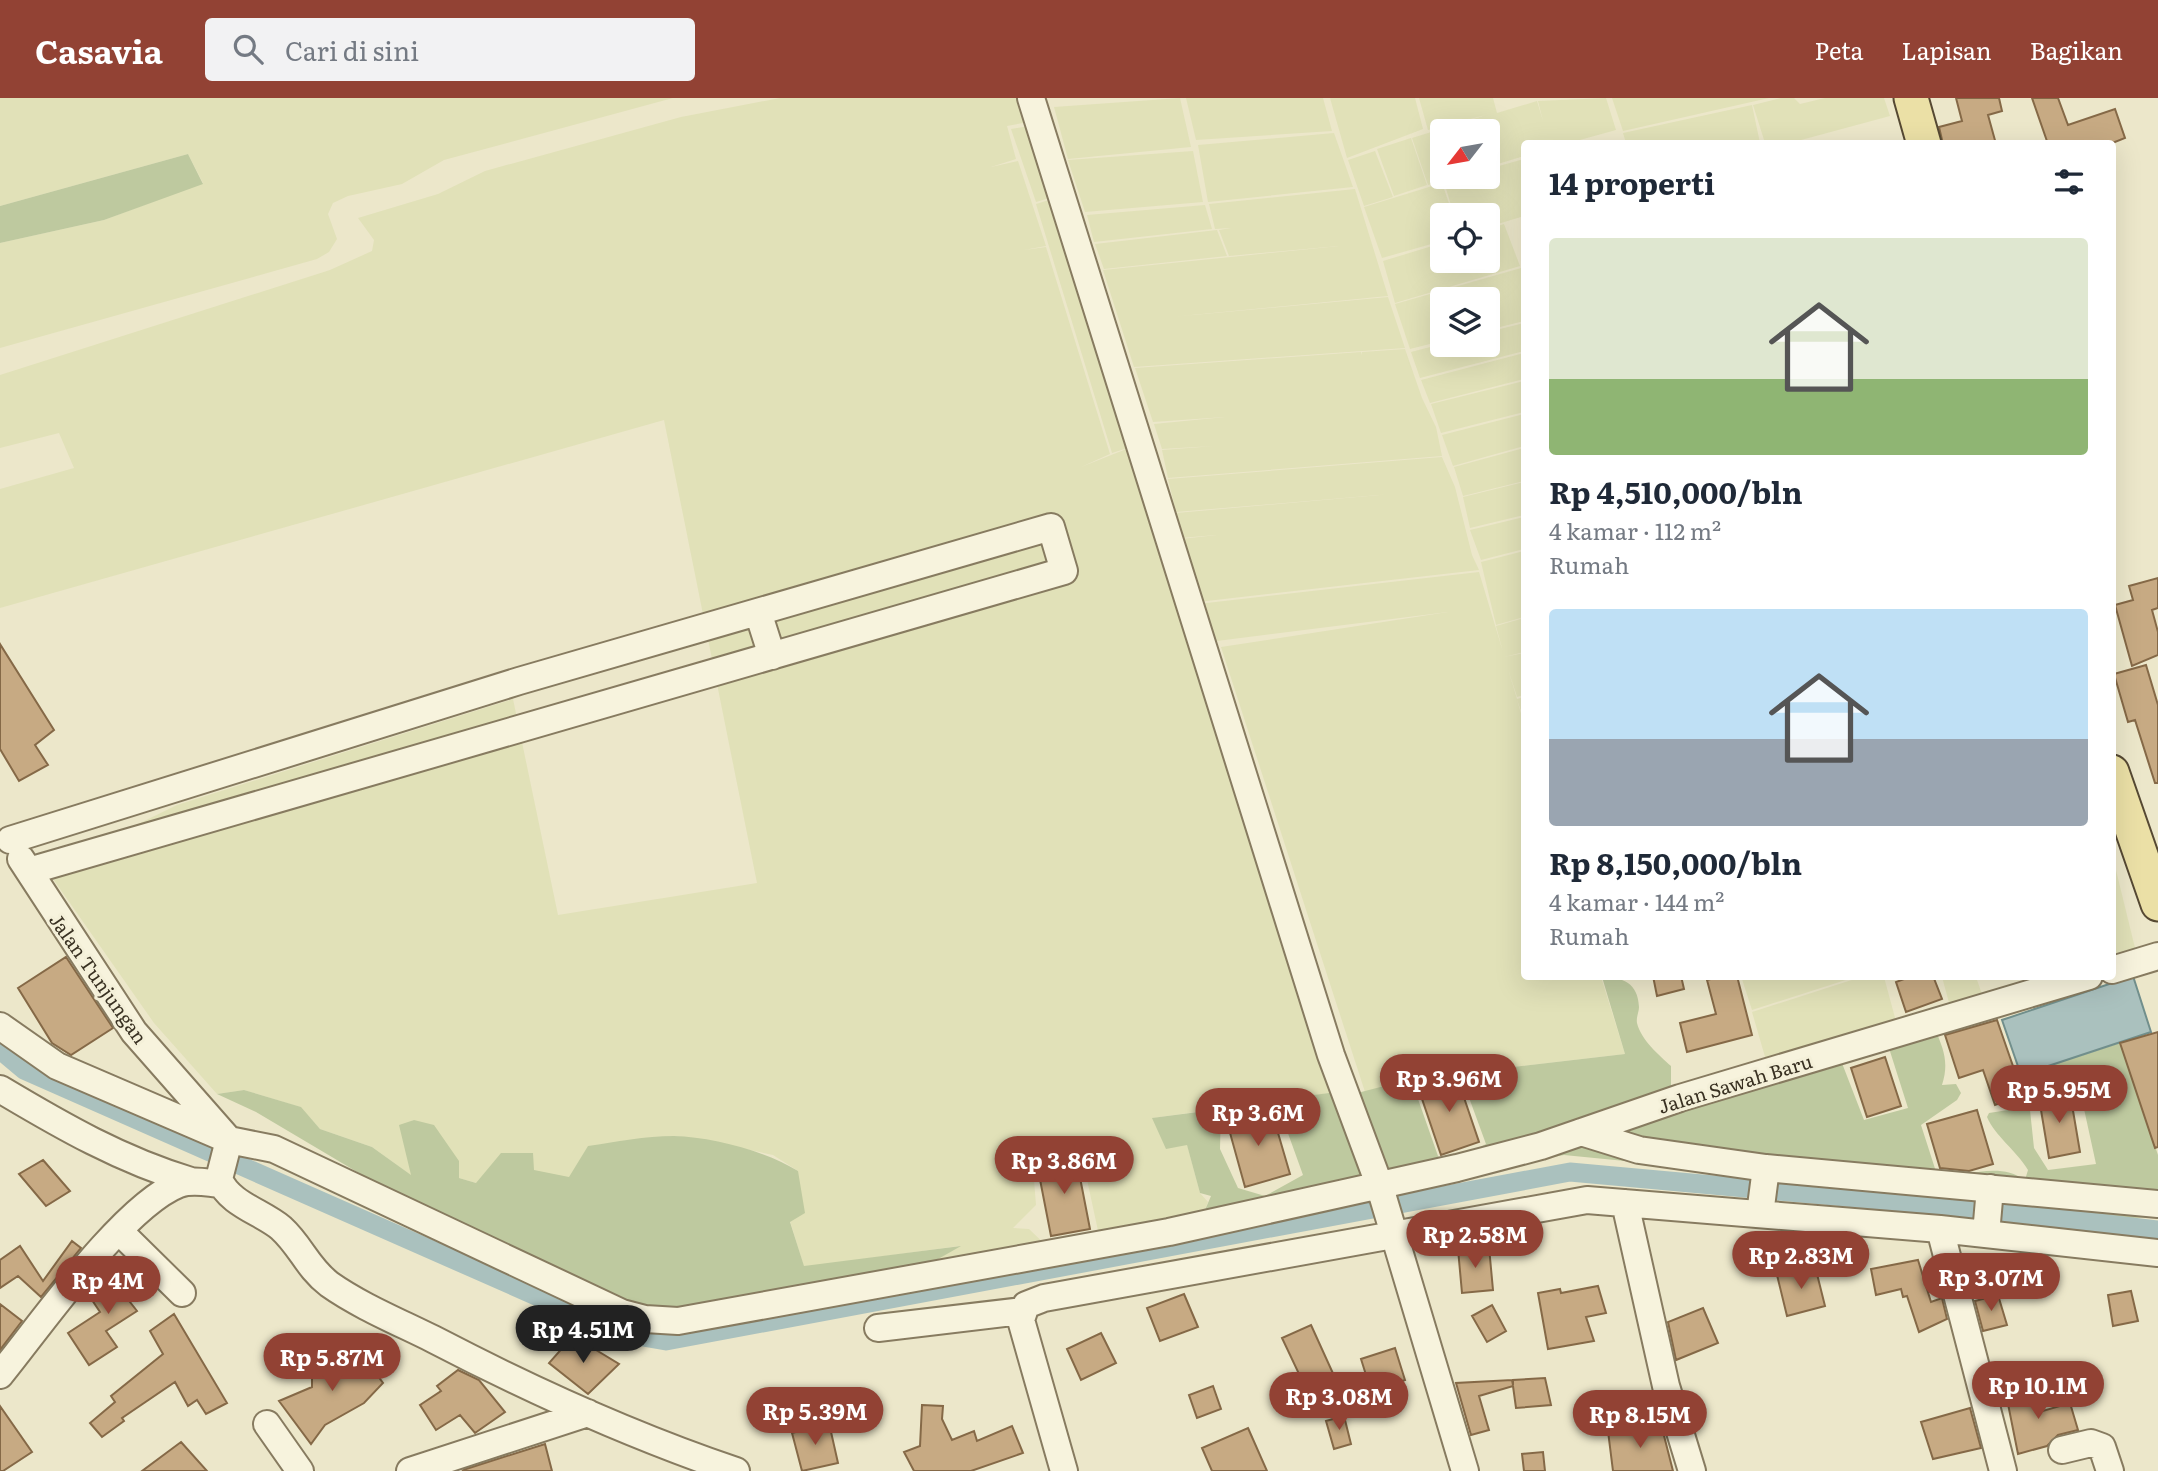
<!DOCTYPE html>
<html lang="id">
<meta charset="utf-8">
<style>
body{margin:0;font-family:Literata,serif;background:#f2f2f3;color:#1f2937;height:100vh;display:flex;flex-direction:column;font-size:26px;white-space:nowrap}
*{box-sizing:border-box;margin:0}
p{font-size:23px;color:#747a83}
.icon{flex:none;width:38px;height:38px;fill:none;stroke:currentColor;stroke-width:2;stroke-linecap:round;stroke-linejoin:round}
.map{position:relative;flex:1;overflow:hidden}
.panel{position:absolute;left:1521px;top:42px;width:595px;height:840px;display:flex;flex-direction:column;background:#fff;border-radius:7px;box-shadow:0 7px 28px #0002}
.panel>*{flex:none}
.needle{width:46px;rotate:239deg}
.fabs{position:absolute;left:1430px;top:21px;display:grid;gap:14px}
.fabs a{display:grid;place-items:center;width:70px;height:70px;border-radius:7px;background:#fff;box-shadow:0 7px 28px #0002;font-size:35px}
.price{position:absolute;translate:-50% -60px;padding:0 16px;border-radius:24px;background:#924234;color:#fff;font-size:23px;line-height:46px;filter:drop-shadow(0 2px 4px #0008)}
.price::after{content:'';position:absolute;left:50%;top:42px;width:21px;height:16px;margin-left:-10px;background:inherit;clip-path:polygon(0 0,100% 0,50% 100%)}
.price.current{background:#222;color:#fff}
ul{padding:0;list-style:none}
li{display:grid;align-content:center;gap:14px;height:371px;padding:0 28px}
li span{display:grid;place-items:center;height:217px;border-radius:7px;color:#555}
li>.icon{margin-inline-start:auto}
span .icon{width:126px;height:126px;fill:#fffc;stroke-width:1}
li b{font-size:30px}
h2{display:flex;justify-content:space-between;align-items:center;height:84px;padding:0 28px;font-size:30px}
header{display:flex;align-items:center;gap:42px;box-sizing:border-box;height:98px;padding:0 35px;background:#924234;color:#fff}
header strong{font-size:33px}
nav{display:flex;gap:38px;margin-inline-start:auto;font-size:24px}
.search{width:490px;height:63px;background:#f2f2f3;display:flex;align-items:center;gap:18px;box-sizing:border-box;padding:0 24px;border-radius:7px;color:#747a83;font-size:26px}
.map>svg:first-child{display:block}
.farmland{fill:#e1e1b8}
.green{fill:#bec99f}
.water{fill:#aac1be;stroke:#718f8c;stroke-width:2}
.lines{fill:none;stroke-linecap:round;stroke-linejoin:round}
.canal{stroke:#aac1be;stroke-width:19}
.building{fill:#c7aa83;stroke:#856947;stroke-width:2}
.minor-casing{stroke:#877b60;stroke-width:30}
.major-casing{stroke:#564933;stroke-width:37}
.minor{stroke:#f7f3dd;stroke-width:26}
.major{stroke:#ebe0a6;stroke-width:33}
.labels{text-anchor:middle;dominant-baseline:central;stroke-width:6;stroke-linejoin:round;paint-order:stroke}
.street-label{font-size:19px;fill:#393122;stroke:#f4f0d9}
</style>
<header>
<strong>Casavia</strong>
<div class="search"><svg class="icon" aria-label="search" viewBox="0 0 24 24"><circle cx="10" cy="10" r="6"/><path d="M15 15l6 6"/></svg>Cari di sini</div>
<nav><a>Peta</a><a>Lapisan</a><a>Bagikan</a></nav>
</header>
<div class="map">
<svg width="2158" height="1373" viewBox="0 0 2158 1373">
<rect width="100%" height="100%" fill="#ece7ca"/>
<path class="farmland" d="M0 0H673L444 62 402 86 348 98 333 105 328 116 337 141 329 154 317 161 0 250V145L104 122 203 85 188 56 0 108Z
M780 0H1032L1039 22 1007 28 1016 61 991 69 1018 63 1046 148 1024 152 1046 149 1110 356 1081 369 1134 348 1112 355 1036 106 1062 98 1344 993 1153 1020 1187 1046 1200 1095 1208 1104 1202 1119 1100 1142 1080 1049 1032 1057 1036 1107 1013 1130 1029 1131 1052 1153 903 1181 959 1148 804 1169 790 1123 798 1073 773 1057 717 1045 676 1038 622 1043 603 1047 570 1079 476 1085 459 1080 414 1022 400 1028 412 1078 372 1049 320 1031 300 1009 244 992 217 996 154 925 46 771 177 707 513 601 558 817 757 785 664 322 0 510V391L74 370 59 335 0 350V277L330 172 372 153 374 142 358 120 438 96 485 73 681 19Z
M1180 0 1191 49 1068 61 1054 9Z
M1186 0H1323L1332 33 1196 42Z
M1330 0H1415L1423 31 1347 60Z
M1419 0H1493L1497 15 1537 3 1543 23 1538 3 1606 0 1616 32 1569 45 1524 46V58L1488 69V33H1442V79H1455L1428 87 1412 40 1486 17 1428 32Z
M1612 0H1769L1623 33Z
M1781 0H1794L1800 6 1825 0H1884L1890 18 1790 45H1765L1753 7Z
M1752 7 1760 45H1626L1623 35Z
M1040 26 1063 96 1036 104 1011 31Z
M1334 35 1353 89 1208 104 1198 47Z
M1411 40 1427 87 1394 98 1377 51Z
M1193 53 1203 104 1085 114 1068 62Z
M1375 53 1393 99 1364 108 1348 62Z
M1524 61V118L1488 129V117H1454L1444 84 1463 79H1488V71Z
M1442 85 1453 117H1442V143L1382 160 1364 109Z
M1355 91 1388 198 1171 219 1388 199 1405 250 1134 269 1103 172 1339 148 1229 158 1219 132 1231 130 1215 131 1209 106Z
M1205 107 1212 131 1094 144 1087 117Z
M1504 126 1520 168 1395 205 1383 163 1442 145V163H1488V131Z
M1217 132 1227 158 1104 171 1095 146Z
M1521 170 1524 179V223L1488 232V201H1442V243L1410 251 1395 206Z
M1524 225V253L1420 280 1411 254 1442 246 1488 247V234Z
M1405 251 1422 300 1436 329 1442 358 1168 380 1162 352 1214 348 1162 351 1154 326 1225 319 1153 324 1135 270 1361 254 1362 257V254Z
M1524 255V281L1430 305 1421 282Z
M1524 283V314L1441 335 1431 306Z
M1524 316V348L1453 368 1442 337Z
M1524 350V383L1463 398 1454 369Z
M1442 359 1455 389 1472 457 1479 472 1198 504 1181 441 1217 437 1180 440 1176 415 1391 396 1176 414 1168 381Z
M1524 384V417L1470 430 1463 399Z
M1524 419V451L1481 462 1470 432Z
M1524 453V519L1496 527 1481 464Z
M1479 474 1503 554 1496 528 1524 520V554L1504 559 1524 555V597L1517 599 1508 571 1517 601 1524 599V621L1517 602 1524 625V878L1601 879 1625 956 1411 981 1365 994 1221 549 1448 514 1209 544 1198 506Z
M2115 768 2135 850 2126 863 2112 866V769Z
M1741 878H1855V879L1752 912Z
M1861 879H1884L1897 927 1768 969 1752 914Z
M1942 879H1976L1983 899 1951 912Z"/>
<path class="green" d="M188 56 203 86 104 122 0 145V108Z
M1602 879C1623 879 1638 885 1639 909 1639 914 1636 919 1637 925 1641 942 1659 957 1671 968V996L1465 1057 1486 1046 1460 975 1625 956Z
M1935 931C1944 952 1949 965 1942 987L1956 986 1961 995 1957 1002 1921 1027 1939 1083C1967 1077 1999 1064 2025 1082L2028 1072C2016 1052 1995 1038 1987 1019L1989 1015 2021 1010 2030 1012 2034 1050 2048 1072 2096 1066 2079 988 2029 998 2021 977 2120 945 2158 1057V1118C2126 1121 2069 1126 2044 1104L1564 1057 1476 1074 1840 960 1864 1022 1908 1010 1888 947Z
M1411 981 1438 1058 1446 1066 1202 1119 1211 1098 1200 1095 1187 1047 1166 1051 1152 1020 1221 1011 1220 1051 1238 1090 1265 1098 1303 1077 1276 1002 1344 993 1346 998Z
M244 992 301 1009 320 1031 372 1049 411 1077 399 1027 414 1022 434 1027 459 1063V1080L476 1085 501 1055H533L534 1072 569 1079 588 1048C616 1044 645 1038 674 1038 712 1039 766 1053 798 1073L805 1115 790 1124 804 1168 961 1148 903 1181 665 1223 428 1116 256 1014 217 996Z"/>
<path class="water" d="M2133 878 2151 934 2021 977 2002 922Z"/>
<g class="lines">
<path class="canal" d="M0 952 24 972 620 1235 666 1243 1570 1074 1988 1112 2158 1132"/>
</g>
<path class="building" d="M1956 0H1999L2002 13 1988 17 1996 46H1943L1939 29 1962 23Z
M2032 0H2058L2068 27 2115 11 2125 40 2110 46H2048Z
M2158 480V510L2152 512 2158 534V557L2132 568 2115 507 2133 502 2129 488Z
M0 546 54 632 35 647 48 667 19 683 0 651Z
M2146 567 2158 607V685H2155L2135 622 2128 624 2114 576Z
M66 859 113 930 71 957 52 945 18 890Z
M1653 878H1681L1684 891 1657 898Z
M1722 878H1737L1752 937 1687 954 1680 925 1716 916 1707 882Z
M1912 878H1933L1942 901 1906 914 1896 884Z
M1997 922 2023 997 1995 1007 1983 972 1959 980 1945 937Z
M2158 934V1049L2155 1050 2120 945Z
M1885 959 1901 1008 1867 1019 1851 970Z
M1456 976 1479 1044 1441 1057 1418 989Z
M2070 995 2080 1054 2049 1060 2039 1000Z
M1271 1011 1290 1076 1245 1089 1227 1024Z
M1977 1012 1993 1066 1969 1073 1940 1070 1927 1026Z
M1076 1059 1090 1131 1051 1138 1037 1066Z
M43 1062 70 1093 46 1108 19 1076Z
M72 1143 81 1150 41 1199 18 1178 0 1190V1162L20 1148 43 1183Z
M1489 1149 1493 1192 1462 1195 1458 1151Z
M1918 1162 1931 1204 1942 1200 1947 1221 1919 1234 1907 1198 1903 1199 1901 1191 1876 1197 1871 1171Z
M1815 1168 1825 1208 1787 1218 1777 1177Z
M134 1170 151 1190 130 1204 137 1213 106 1233 117 1249 89 1267 68 1235 100 1214 92 1202Z
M1598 1188 1606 1215 1586 1219 1594 1243 1548 1251 1538 1195 1560 1191 1561 1195Z
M2131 1193 2138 1223 2113 1228 2108 1197Z
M1184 1196 1198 1229 1160 1243 1147 1210Z
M1998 1197 2007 1227 1983 1233 1975 1203Z
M0 1206 22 1223 0 1252Z
M1492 1207 1506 1233 1487 1244 1472 1218Z
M1703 1210 1718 1245 1676 1262 1668 1224Z
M174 1216 227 1305 206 1316 197 1302 188 1308 175 1284 122 1320 124 1323 102 1339 90 1325 115 1304 111 1298 163 1256 150 1233Z
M1311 1227 1336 1282 1308 1295 1282 1240Z
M1101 1235 1116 1265 1081 1282 1067 1251Z
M573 1238 619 1266 588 1296 549 1265Z
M357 1250 383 1285 364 1305 325 1327 311 1346 279 1303 312 1289V1275L332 1254 337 1265Z
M1395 1250 1405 1282 1371 1293 1361 1261Z
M458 1272 479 1282 505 1314 475 1335 460 1317 436 1332 420 1307 441 1293 437 1288Z
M1545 1280 1551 1307 1516 1310 1513 1288 1479 1298 1489 1332 1471 1337 1456 1285 1512 1282 1513 1287V1282Z
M1213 1288 1221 1311 1197 1320 1189 1297Z
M2044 1288 2043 1313 2070 1305 2078 1332 2058 1337 2047 1348 2018 1356 2007 1301Z
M869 1299 874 1324 831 1332 826 1306Z
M922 1307 943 1308 942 1321 952 1342 974 1333 977 1343 1012 1328 1023 1355 971 1373H914L904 1354 920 1348Z
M0 1308 32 1354 3 1373H0Z
M1970 1310 1981 1350 1933 1361 1921 1324Z
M1344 1318 1351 1346 1334 1351 1326 1323Z
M829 1325 838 1365 802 1373 792 1335Z
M1661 1326 1673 1373H1613L1608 1333Z
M1248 1330 1267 1373H1212L1202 1350Z
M181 1344 207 1373H142Z
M545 1346 552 1373H462L466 1371Z
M1543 1354 1545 1373H1524L1522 1356Z"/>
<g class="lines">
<g class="minor-casing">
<path id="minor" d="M1031 0 1331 957 1379 1086 1465 1373
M758 514 772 558
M10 742 519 583 1051 429 1064 473 29 773
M21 761 134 934 229 1042 219 1081C229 1106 262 1114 281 1130 301 1148 307 1169 329 1186 360 1208 399 1224 433 1241 531 1292 632 1338 736 1373
M2112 872 2158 858
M0 928 57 968 229 1042 274 1051 622 1215 645 1221 678 1223 1169 1134 1457 1070 1541 1048 1680 1000 2089 878
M0 991C62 1028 121 1062 191 1083
M1581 1034 1639 1052 1766 1070 2158 1106
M1625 1105 1666 1288 1692 1373
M1760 1116 1766 1070
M1940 1131 2003 1373
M119 1133 182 1195
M1986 1136 1990 1090
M878 1230 1022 1213
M0 1277C40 1228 123 1108 179 1086 193 1081 207 1085 221 1086
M267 1326 300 1373
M2062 1352 2091 1345 2102 1349 2110 1373
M410 1373 588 1315
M1064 1373 1021 1222 1026 1207 1044 1200 1587 1102 1940 1131 2158 1155"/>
</g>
<g class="major-casing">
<path id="major" d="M1911 0 1924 46
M2112 674 2158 806"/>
</g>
<use href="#minor" class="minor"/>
<use href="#major" class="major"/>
</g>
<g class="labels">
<g class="street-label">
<text transform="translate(99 880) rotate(55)">Jalan Tunjungan</text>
<text transform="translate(1735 985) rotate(-17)">Jalan Sawah Baru</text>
</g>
</g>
</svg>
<div class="fabs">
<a><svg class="needle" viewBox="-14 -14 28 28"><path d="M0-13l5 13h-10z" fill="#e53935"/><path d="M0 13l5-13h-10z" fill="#747a83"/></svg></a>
<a><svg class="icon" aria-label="locate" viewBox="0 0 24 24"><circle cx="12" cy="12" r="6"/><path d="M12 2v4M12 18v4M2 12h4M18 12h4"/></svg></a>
<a><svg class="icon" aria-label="layers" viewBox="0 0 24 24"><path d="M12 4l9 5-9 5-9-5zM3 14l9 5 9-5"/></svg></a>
</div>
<b class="price" style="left:1449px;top:1016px">Rp 3.96M</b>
<b class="price" style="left:2059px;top:1027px">Rp 5.95M</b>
<b class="price" style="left:1258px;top:1050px">Rp 3.6M</b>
<b class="price" style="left:1064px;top:1098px">Rp 3.86M</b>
<b class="price" style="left:1475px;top:1172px">Rp 2.58M</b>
<b class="price" style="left:1801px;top:1193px">Rp 2.83M</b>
<b class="price" style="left:1991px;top:1215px">Rp 3.07M</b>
<b class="price" style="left:108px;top:1218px">Rp 4M</b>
<b class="price current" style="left:583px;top:1267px">Rp 4.51M</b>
<b class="price" style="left:332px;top:1295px">Rp 5.87M</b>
<b class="price" style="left:2038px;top:1323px">Rp 10.1M</b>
<b class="price" style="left:1339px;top:1334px">Rp 3.08M</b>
<b class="price" style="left:815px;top:1349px">Rp 5.39M</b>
<b class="price" style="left:1640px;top:1352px">Rp 8.15M</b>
<section class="panel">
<h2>14 properti<svg class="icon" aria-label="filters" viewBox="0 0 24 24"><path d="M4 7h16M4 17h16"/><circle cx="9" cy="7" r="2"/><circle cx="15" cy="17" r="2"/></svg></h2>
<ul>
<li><span style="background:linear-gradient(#dfe7d0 65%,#8fb573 0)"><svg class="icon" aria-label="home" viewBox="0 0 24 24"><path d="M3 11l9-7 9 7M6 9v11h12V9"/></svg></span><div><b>Rp 4,510,000/bln</b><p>4 kamar · 112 m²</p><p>Rumah</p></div></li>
<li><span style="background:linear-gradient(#bfe0f5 60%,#9aa5b1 0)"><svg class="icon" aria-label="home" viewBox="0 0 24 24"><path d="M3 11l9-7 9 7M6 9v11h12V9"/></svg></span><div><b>Rp 8,150,000/bln</b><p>4 kamar · 144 m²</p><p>Rumah</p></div></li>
</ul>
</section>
</div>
